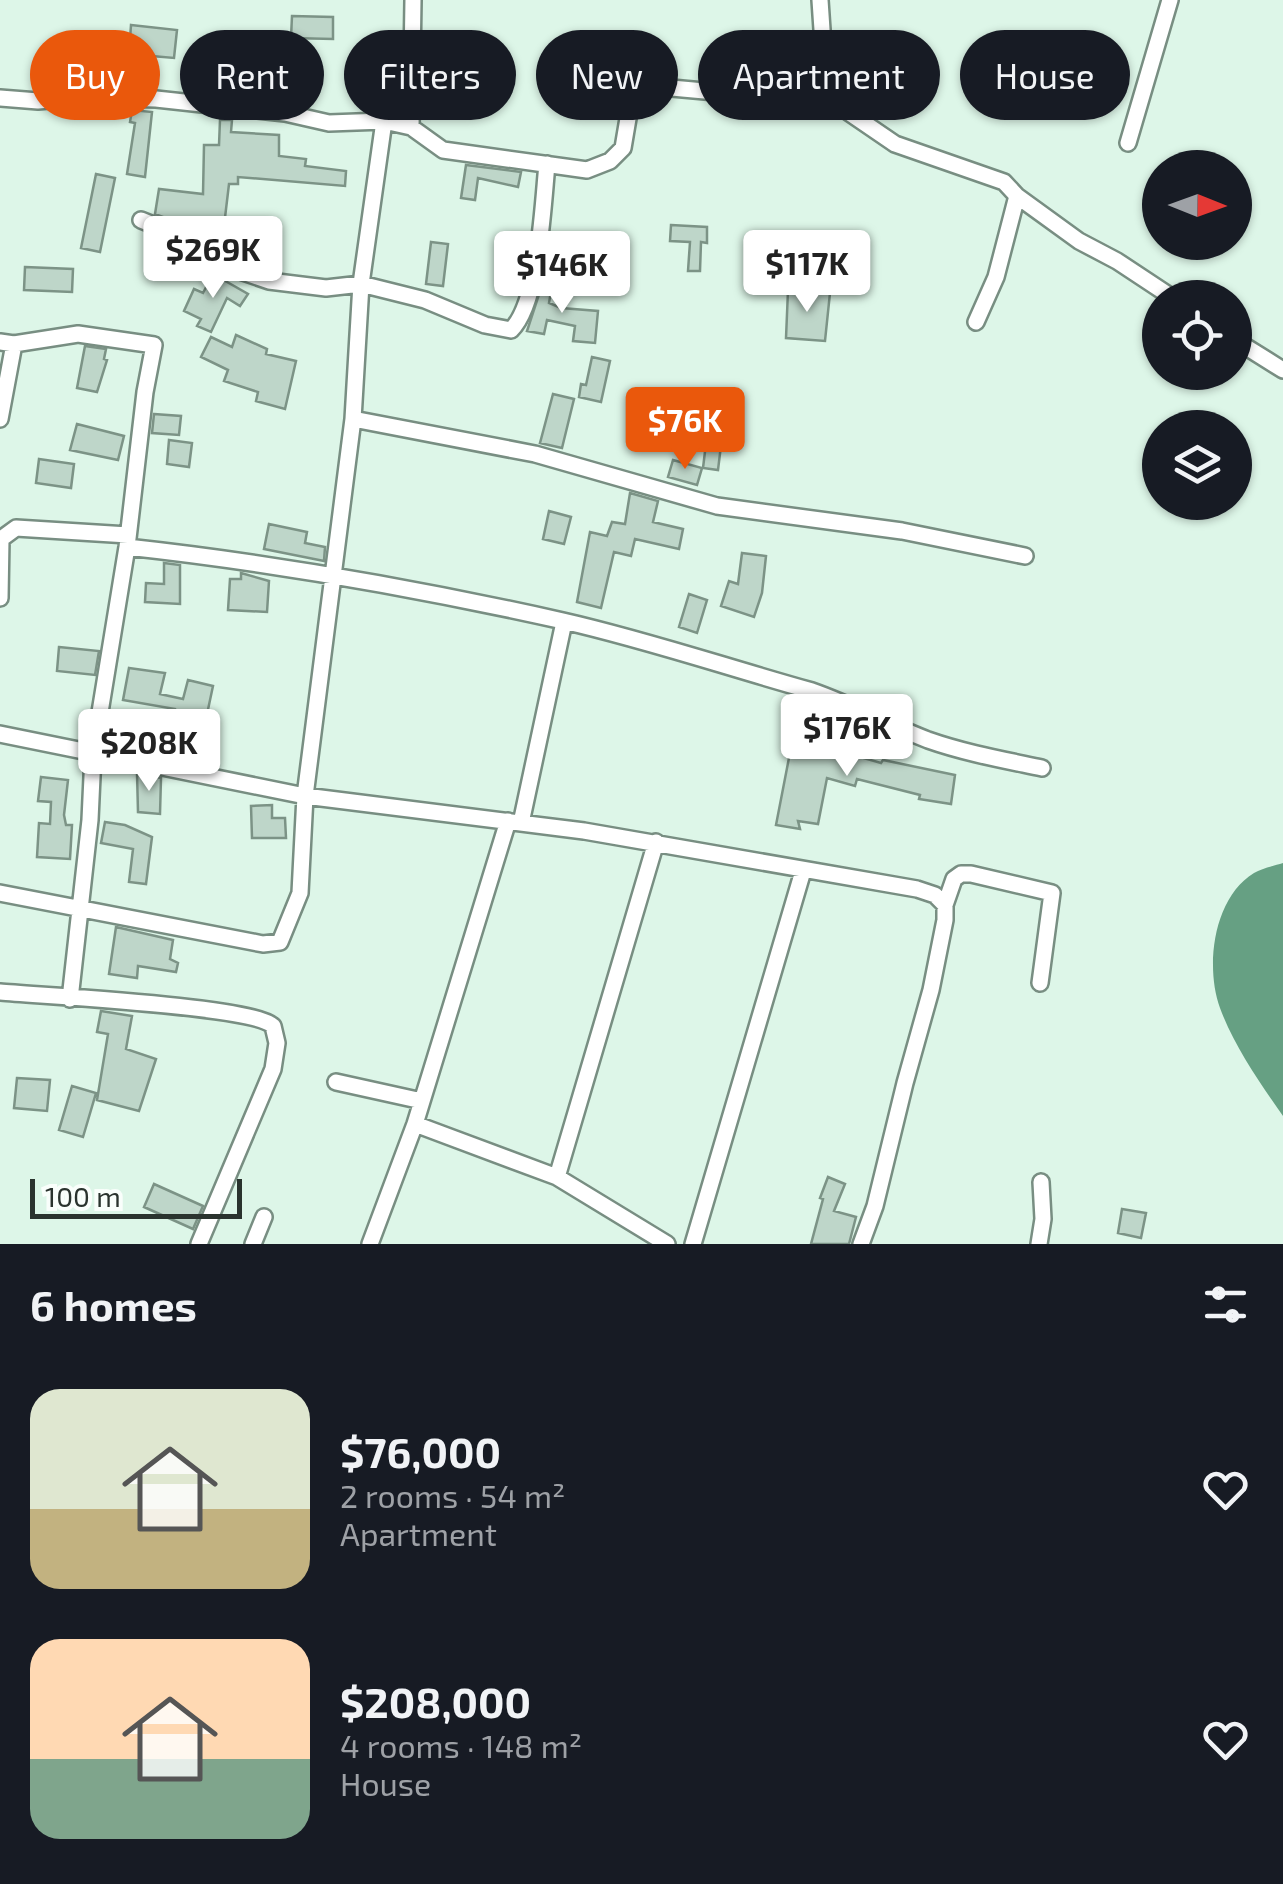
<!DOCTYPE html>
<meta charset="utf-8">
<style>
body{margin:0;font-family:"Exo 2",sans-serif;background:#20242c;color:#f1f3f6;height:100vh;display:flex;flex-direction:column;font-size:38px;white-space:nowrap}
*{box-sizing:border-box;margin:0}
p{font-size:32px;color:#9ea1a6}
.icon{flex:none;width:55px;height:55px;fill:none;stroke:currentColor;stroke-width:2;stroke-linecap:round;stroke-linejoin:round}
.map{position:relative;height:1244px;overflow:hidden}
.sheet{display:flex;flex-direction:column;background:#171b24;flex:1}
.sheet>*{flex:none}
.hud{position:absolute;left:30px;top:30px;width:1225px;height:90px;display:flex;gap:20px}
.needle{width:65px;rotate:91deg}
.buttons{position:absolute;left:1142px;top:150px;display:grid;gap:20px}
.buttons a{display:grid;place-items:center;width:110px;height:110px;border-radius:50%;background:#171b24;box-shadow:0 2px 8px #0004;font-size:50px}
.scale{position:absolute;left:30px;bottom:25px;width:212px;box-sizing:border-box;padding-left:10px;border:5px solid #2a332e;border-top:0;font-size:28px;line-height:35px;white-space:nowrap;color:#2a332e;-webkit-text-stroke:8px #f9fefb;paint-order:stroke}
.price{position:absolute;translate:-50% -85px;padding:0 22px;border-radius:10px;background:#fff;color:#222;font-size:32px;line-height:65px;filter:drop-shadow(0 2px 5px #0008)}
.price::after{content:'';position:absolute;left:50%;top:60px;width:30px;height:22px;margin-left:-15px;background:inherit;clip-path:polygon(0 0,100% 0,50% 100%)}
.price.selected{background:#ea580c;color:#fff}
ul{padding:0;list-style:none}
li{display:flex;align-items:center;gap:30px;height:250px;padding:0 30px}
li span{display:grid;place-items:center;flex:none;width:280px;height:200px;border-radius:30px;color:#555}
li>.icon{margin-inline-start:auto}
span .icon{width:120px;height:120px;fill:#fffc;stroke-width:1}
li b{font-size:42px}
h2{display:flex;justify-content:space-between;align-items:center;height:120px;padding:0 30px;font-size:42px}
.pill{padding:0 35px;border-radius:45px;background:#171b24;box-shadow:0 2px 8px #0004;font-size:35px;line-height:90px}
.pill.selected{background:#ea580c;color:#fff}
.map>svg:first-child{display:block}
.water{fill:#66a083}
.building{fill:#bed6c9;stroke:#7c9386;stroke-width:2.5}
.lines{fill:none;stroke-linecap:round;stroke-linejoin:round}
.street-casing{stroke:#788e82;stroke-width:20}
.street{stroke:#fff;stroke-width:15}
</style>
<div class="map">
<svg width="1283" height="1244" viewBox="0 0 1283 1244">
<rect width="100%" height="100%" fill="#ddf6e8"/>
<path class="water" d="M1283 863V1116C1260 1083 1234 1046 1220 1008 1205 967 1213 898 1254 873 1262 868 1274 866 1283 863Z"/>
<path class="building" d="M292 16 333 17V39L291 38Z
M131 25 177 30 174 58 129 54Z
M228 33 278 35 276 71 226 69Z
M611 38 634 42 629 73 606 69Z
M132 110 152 112 145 177 127 174 135 123 130 122Z
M220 120H232L231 132 279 135V156L306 159 305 166 346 171 345 186 238 177V184H229L224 226 168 219 155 214 159 189 203 194 204 145H219Z
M466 165 521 172 518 187 478 178 475 200 461 198Z
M96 174 115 178 100 252 81 248Z
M671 225 707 227V243L701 242 700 271H688L690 242 670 241Z
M431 242 448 244 443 286 426 284Z
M25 267 73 269 72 292 24 290Z
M546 273 554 274 549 303 561 308 598 311 595 343 573 341 575 326 547 320 544 334 527 331Z
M213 274 248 294 240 306 227 298 211 332 197 326 201 319 184 311 194 289 203 293Z
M788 290 830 293 825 341 786 338Z
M236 335 267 349 266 354 296 361 285 409 256 401 258 392 224 381 228 370 201 357 211 337 232 347Z
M85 346 106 349 104 359 107 360 97 392 77 388Z
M592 357 610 361 601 402 579 397 581 384 586 385Z
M553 394 574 399 562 448 540 443Z
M154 414 181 416 179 435 152 433Z
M77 424 124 436 118 460 70 450Z
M708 427 723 429 718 470 703 468Z
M169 440 192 443 189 467 167 464Z
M39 459 74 464 71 488 36 483Z
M673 460 702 468 697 485 668 477Z
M630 493 658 501 653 522 683 529 679 549 635 539 631 556 614 552 601 608 577 602 590 532 607 536 612 522 625 524Z
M549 511 571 517 564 544 543 539Z
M269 524 307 532 305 543 325 547 324 561 264 549Z
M742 553 766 556 762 593 754 617 721 606 729 581 738 584Z
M164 563 180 565V604L145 602 146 583 164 584Z
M241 573 269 581 267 612 228 610 230 579H241Z
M689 594 707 600 697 633 679 627Z
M59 647 99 651 95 675 57 671Z
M129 668 165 673 160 694 183 699 188 680 213 686 206 719 175 712V709L123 700Z
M794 732 834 742 832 749 881 763 883 760 955 775 951 804 919 799 920 795 857 779 855 786 827 778 818 824 798 821 800 829 776 825Z
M137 773 161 778 160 814 138 812Z
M41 777 68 780 64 815 66 825H72L70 859 37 857 39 823 50 824 51 802 38 801Z
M272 805V818H285L286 838H252L251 806Z
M105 822 125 825 152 837 146 884 129 882 133 849 101 843Z
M116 927 173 940 170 959 178 963 176 972 138 966 137 978 109 974Z
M101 1011 132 1016 126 1049 156 1059 139 1111 97 1100 108 1034 97 1032Z
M17 1078 50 1080 47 1111 14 1108Z
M72 1086 96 1093 83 1137 59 1130Z
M828 1177 845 1184 834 1211 856 1217 849 1244H811L823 1199 820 1198Z
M154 1184 203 1206 193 1229 144 1207Z
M1122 1209 1146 1213 1141 1238 1118 1233Z"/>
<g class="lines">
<g class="street-casing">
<path id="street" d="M820 0 826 89 835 103 895 144 1004 182 1017 196 1079 241 1117 261 1173 298
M0 98 38 101 83 97 156 99 285 113 329 123 384 121 411 127 443 150 587 170 610 161 623 148 633 89 639 85 835 103
M411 127 413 0
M1128 143 1170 0
M141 220 173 233 199 248 214 262 269 281 326 288 361 284 425 300 485 325 511 330C539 303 543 204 547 164
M976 322 996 277 1017 196
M1235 340 1283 370
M0 342 14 344 78 334 154 345 145 392 127 547 93 755 90 820 70 999
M0 419 14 344
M353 419 535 454 717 506 902 531 1025 556
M127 547C273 563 420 589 563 621 647 640 729 668 812 691 852 705 889 725 928 740 965 753 1004 760 1042 768
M0 598 1 539 16 528 128 535
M0 734 305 796 584 831 917 889 935 895 945 905
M521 823 564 622
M0 893 263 944 280 942 300 893 305 796 353 419 361 284 384 121
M0 992C43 996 253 1006 273 1026L277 1043 273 1069 199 1244
M336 1082 422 1101
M415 1124 557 1177 667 1244
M557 1177 656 842
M253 1244 264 1217
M370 1244 415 1124 508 821
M693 1244 803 871
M861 1244 875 1206 905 1083 931 990 945 920V905L954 879 961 874H971L1052 893 1040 983
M1039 1244 1043 1219 1041 1182"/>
</g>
<use href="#street" class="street"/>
</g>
</svg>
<div class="buttons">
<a><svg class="needle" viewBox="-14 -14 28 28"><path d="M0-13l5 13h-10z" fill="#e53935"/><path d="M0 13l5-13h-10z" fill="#9ea1a6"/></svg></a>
<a><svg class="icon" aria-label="locate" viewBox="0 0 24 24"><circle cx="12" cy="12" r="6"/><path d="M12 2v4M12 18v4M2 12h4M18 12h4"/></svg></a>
<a><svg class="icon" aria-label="layers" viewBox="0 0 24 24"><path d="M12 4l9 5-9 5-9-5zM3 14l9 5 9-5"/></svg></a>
</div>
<div class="scale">100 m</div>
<b class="price" style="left:213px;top:301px">$269K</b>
<b class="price" style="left:807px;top:315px">$117K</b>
<b class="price" style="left:562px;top:316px">$146K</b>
<b class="price selected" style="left:685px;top:472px">$76K</b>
<b class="price" style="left:847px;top:779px">$176K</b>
<b class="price" style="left:149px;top:794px">$208K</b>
<div class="hud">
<a class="pill selected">Buy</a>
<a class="pill">Rent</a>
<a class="pill">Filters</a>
<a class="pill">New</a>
<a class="pill">Apartment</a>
<a class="pill">House</a>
</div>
</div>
<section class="sheet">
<h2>6 homes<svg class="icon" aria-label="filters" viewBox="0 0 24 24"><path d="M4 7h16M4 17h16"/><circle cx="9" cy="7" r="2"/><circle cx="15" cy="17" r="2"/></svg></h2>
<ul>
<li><span style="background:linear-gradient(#dfe7d0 60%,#c2b280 0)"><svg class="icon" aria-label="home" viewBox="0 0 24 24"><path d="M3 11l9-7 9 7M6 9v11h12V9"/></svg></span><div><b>$76,000</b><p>2 rooms · 54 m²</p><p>Apartment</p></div><svg class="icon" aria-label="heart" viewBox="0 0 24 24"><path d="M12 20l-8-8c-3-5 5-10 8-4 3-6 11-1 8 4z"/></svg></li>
<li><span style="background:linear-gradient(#ffd9b3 60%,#7fa58c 0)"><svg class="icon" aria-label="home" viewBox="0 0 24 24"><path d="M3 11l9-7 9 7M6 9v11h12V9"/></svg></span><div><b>$208,000</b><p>4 rooms · 148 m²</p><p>House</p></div><svg class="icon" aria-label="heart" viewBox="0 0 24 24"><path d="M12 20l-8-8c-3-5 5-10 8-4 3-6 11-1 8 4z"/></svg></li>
</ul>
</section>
